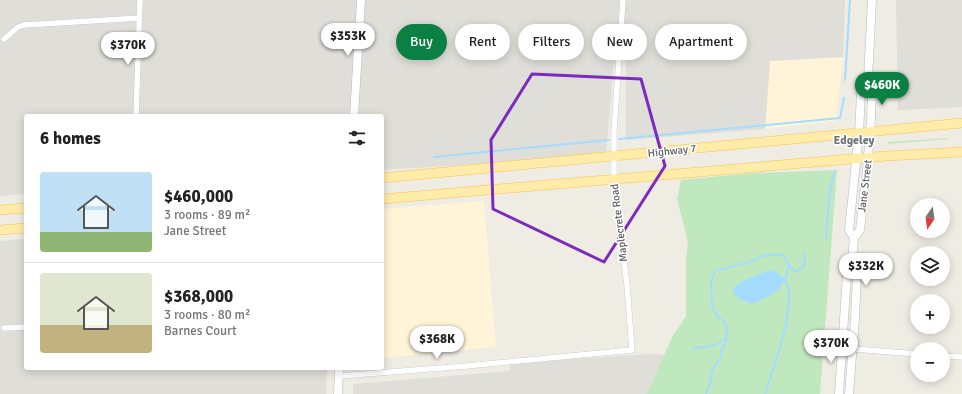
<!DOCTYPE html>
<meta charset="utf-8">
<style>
body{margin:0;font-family:Signika,sans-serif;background:#f6f6f6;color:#222;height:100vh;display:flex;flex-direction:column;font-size:15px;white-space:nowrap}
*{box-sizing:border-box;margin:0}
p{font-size:13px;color:#767676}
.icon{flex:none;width:22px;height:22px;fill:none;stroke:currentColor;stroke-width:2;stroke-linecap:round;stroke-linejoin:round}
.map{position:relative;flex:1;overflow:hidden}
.drawer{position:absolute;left:24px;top:114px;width:360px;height:256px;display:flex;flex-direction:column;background:#fff;border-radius:4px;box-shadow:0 2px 10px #0003}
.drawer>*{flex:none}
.top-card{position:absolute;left:396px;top:24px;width:380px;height:36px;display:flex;gap:8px}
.needle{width:26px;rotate:193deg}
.buttons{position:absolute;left:910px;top:198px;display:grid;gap:8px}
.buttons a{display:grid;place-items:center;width:40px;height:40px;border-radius:50%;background:#fff;box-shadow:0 2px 10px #0003;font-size:20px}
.price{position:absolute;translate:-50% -34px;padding:0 9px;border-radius:14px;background:#fff;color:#222;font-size:13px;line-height:26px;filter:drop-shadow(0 1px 2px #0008)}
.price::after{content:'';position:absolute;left:50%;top:24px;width:12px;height:9px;margin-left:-6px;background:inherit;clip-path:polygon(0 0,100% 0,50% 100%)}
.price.on{background:#0b8043;color:#fff}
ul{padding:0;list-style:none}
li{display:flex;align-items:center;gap:12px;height:100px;padding:0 16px}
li+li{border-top:1px solid #e0e0e0}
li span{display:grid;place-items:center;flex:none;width:112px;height:80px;border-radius:4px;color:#555}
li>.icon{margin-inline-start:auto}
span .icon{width:48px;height:48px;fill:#fffc;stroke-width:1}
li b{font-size:17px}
h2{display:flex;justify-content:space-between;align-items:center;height:48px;padding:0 16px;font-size:17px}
.pill{padding:0 14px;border-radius:18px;background:#fff;box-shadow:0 2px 10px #0003;font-size:14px;line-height:36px}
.pill.on{background:#0b8043;color:#fff}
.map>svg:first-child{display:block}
.commercial{fill:#fff4d8}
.industrial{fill:#e0ded8}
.green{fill:#c0e8be}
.water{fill:#a3dcff}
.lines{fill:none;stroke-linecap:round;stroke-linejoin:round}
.stream{stroke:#a3dcff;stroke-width:2}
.street-casing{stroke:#b6babe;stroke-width:6}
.secondary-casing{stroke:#b7bbc0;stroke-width:9}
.primary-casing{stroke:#fbc151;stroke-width:10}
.street{stroke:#fff;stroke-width:5.5}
.secondary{stroke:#fff;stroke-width:8}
.primary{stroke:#ffeca8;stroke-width:9}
.marked{fill:none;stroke:#7b2cbf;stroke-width:3;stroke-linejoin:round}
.labels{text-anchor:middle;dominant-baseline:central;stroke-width:3;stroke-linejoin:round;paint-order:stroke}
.street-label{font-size:11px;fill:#5b6065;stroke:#fff}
.neighbourhood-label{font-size:12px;font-weight:bold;fill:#6c7277;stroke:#fff}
</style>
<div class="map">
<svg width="962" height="394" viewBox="0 0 962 394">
<rect width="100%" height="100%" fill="#efece3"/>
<path class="commercial" d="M843 57 836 121 765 129 770 61Z
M484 201 496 347 382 358V209Z"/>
<path class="industrial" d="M0 0H845L843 57 770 61 765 129 626 140V25L617 27 606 152 511 162 382 170V116H26V194L0 196Z
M896 0H962V107L898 110Z
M26 239V368H327L326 394H0V241Z
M652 354 676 355 657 394H353V384L510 371V363Z"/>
<path class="green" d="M949 138V139L888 144V142Z
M837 170 820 394H647L672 337 686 316V260L688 242 677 199 681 180 753 173Z"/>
<path class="water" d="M770 270 776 272 785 279C779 294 765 298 752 304L741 300 734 294 733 289 740 282Z"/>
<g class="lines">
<path class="stream" d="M845 80 850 0
M619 139 840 118 844 98
M434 157 609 140
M826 239 829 196 834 173
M693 350 695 348C709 347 714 346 726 339
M706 394 710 385 712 371 721 357 722 348 726 343 727 328 724 322 716 315 712 306 711 283 715 271 753 261 762 256 778 254 784 256 789 266 796 272 804 266 805 254
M765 394C773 369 799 301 785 279 788 275 786 270 789 266"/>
<g class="street-casing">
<path id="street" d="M4 39 18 27 24 25 140 18
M136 116 140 0
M4 328 26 327
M842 348 917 354
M943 356 962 357
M339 376 467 366 632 350 627 285 614 178V131L623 0"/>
</g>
<g class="secondary-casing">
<path id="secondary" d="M354 116 361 0
M854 238 849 230 859 133 861 93 867 86 868 79 872 0
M338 394 339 368
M839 394 847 274 852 260 854 238 860 230 867 169 871 119 872 94 867 86
M849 394 855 318 857 274 852 260"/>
</g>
<g class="primary-casing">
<path id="primary" d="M382 178 962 123
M382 199 886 156 962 152
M0 210 26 208
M0 230 26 228"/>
</g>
<use href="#street" class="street"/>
<use href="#secondary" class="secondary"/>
<use href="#primary" class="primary"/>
</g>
<path class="marked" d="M532 74 641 79 665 166 604 262 493 209 491 140Z"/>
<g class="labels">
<g class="street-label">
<text transform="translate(672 151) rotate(-6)">Highway 7</text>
<text transform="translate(865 186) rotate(-83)">Jane Street</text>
<text transform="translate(619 223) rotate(-97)">Maplecrete Road</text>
</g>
<g class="neighbourhood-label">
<text x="854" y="140">Edgeley</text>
</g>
</g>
</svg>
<div class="buttons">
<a><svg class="needle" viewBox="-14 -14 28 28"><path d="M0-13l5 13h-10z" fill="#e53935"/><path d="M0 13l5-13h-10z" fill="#767676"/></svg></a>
<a><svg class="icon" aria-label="layers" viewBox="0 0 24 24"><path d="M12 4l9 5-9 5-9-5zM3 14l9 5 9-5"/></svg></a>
<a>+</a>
<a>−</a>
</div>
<b class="price" style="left:348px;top:57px">$353K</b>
<b class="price" style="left:128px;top:66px">$370K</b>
<b class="price on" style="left:882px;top:106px">$460K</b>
<b class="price" style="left:866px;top:287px">$332K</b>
<b class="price" style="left:437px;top:360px">$368K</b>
<b class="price" style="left:831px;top:364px">$370K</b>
<div class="top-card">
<a class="pill on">Buy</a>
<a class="pill">Rent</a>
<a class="pill">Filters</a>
<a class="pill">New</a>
<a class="pill">Apartment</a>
</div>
<section class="drawer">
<h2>6 homes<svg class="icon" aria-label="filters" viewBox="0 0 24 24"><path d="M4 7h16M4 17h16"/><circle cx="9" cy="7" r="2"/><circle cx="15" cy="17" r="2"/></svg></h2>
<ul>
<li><span style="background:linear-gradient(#bfe0f5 75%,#8fb573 0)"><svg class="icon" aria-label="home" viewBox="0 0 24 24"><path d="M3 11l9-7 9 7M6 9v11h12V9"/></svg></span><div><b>$460,000</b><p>3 rooms · 89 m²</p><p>Jane Street</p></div></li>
<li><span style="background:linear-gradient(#dfe7d0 65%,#c2b280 0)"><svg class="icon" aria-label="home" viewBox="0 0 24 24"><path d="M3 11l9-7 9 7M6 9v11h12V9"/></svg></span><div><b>$368,000</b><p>3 rooms · 80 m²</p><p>Barnes Court</p></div></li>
</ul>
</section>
</div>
